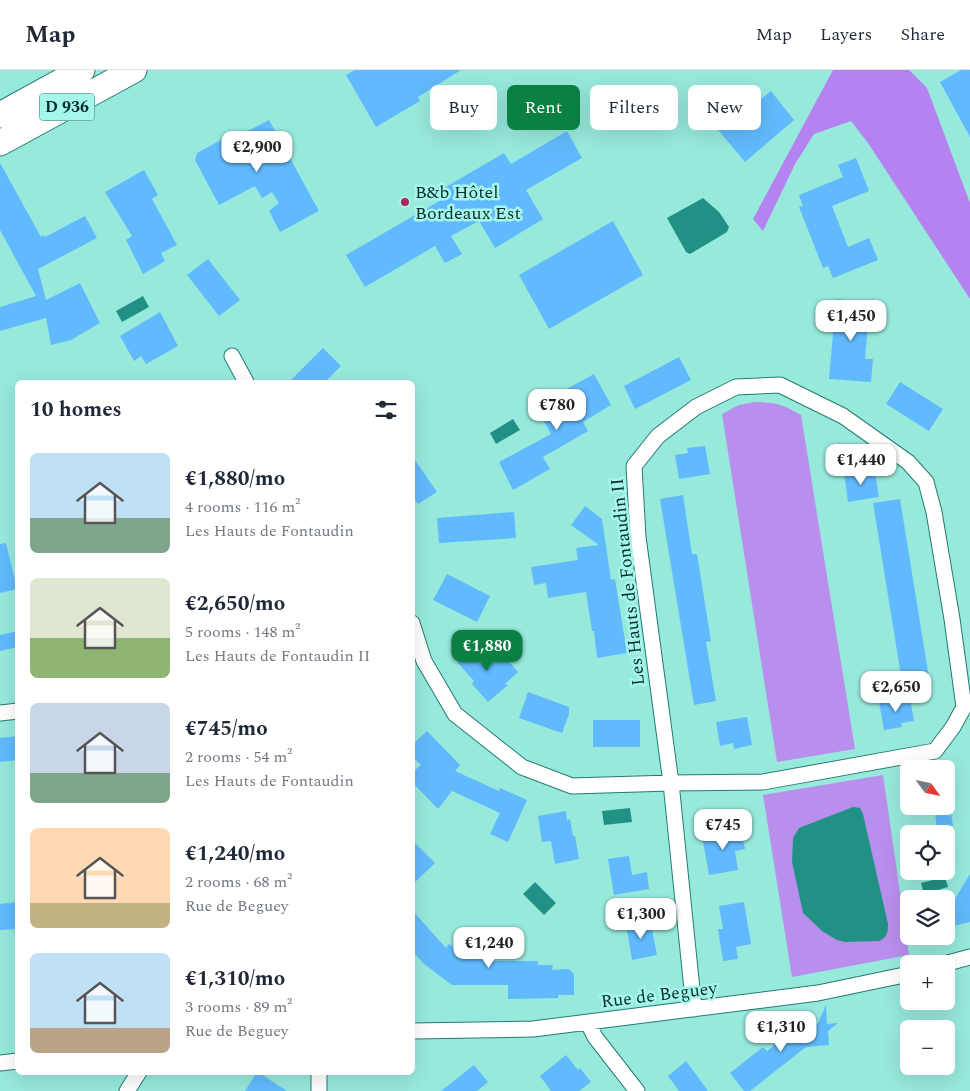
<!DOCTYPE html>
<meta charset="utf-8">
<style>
body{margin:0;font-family:Spectral,serif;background:#f6f6f7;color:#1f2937;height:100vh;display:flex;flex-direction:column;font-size:19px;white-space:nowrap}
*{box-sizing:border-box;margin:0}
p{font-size:16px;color:#747a83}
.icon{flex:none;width:28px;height:28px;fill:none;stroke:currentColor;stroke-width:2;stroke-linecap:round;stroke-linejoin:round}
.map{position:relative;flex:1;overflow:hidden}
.panel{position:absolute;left:15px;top:310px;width:400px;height:695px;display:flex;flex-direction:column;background:#fff;border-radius:8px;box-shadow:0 5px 20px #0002}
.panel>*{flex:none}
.top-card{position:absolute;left:430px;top:15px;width:465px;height:45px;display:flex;gap:10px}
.needle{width:32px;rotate:123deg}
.tools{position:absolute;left:900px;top:690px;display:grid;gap:10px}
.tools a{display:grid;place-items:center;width:55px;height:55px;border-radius:8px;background:#fff;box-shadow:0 5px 20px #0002;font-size:25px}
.price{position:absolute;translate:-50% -42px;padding:0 11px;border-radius:10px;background:#fff;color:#222;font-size:16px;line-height:32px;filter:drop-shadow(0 1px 2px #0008)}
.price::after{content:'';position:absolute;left:50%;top:30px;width:15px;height:11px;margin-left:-8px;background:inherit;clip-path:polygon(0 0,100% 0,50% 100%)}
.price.current{background:#0b8043;color:#fff}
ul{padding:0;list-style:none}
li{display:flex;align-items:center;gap:15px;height:125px;padding:0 15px}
li span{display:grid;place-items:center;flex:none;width:140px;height:100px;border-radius:8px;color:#555}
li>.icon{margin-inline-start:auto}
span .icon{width:60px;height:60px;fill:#fffc;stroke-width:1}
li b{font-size:21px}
h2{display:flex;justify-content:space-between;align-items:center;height:60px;padding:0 15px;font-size:21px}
.pill{padding:0 18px;border-radius:8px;background:#fff;box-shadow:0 5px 20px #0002;font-size:18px;line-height:45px}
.pill.current{background:#0b8043;color:#fff}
header{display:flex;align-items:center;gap:30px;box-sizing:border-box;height:70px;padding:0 25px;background:#fff;border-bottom:1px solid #e0e1e3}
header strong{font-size:24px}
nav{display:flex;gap:28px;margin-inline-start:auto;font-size:18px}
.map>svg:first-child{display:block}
.green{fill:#b98fed}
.forest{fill:#b583f1}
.water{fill:#229185}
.building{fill:#61bafd}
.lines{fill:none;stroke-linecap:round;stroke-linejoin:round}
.minor-casing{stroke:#247b71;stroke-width:17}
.primary-casing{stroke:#247b71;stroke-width:27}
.minor{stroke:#fff;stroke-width:15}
.primary{stroke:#fff;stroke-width:25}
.poi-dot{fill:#b2245b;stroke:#a4f7ea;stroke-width:2}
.labels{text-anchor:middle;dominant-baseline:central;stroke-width:5;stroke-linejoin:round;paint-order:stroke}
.shield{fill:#a4f7ea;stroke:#386a64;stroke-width:1}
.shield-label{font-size:16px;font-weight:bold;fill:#0a2e2a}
.poi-label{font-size:18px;fill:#0a2e2a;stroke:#a4f7ea;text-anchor:start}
.street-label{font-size:18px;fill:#0a2e2a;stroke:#a4f7ea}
</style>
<header>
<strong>Map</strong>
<nav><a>Map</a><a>Layers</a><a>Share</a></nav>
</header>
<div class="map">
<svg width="970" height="1021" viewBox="0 0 970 1021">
<rect width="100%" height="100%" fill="#97e9dc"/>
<path class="green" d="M755 332C776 332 784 335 801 345L855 679 777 692 722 344 739 335Z
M883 705 909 885 792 907 763 725Z"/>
<path class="forest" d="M833 0H909L927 18 970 133V229L868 73 851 51 814 64 795 94 763 161 753 149Z"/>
<path class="water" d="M703 128 719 142 729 157 727 162 690 184 686 182 667 148Z
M143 226 149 237 122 252 116 241Z
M513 349 520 360 496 374 490 363Z
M853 737 860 738 863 744 888 854C888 862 887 868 879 871L845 872 837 870 822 861 803 843 792 792 793 768 799 758Z
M630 738 632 752 604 755 602 741Z
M945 807 948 817 924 824 921 813Z
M535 812 556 833 544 845 523 824Z"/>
<path class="building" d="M355 0H461L418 27 420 31 376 57 346 5Z
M961 0H970V67L940 12Z
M743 20 755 34 771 21 794 50 745 92 714 55 716 43Z
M269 50 319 141 280 162 269 141 279 133 272 122 262 128 255 116 219 135 195 90 197 83 232 64 234 68Z
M567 61 582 88 526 120 543 149 495 178 479 151 451 166 462 184 445 193 435 176 365 217 346 185 448 126 444 118 504 83 511 94Z
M856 88 869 121 832 136 848 177 869 168 878 190 833 208 828 196 823 198 799 137 803 136 799 125 843 107 838 95Z
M0 93 41 167 44 165 45 167 85 146 97 168 38 199 46 230 80 213 100 253 71 270 51 275 46 248 0 261V237L36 226 0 160Z
M144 100 158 125 152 129 177 175 161 183 165 191 143 204 126 170 132 166 105 122Z
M613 151 643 205 549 259 519 205Z
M208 189 240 230 219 246 187 205Z
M836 229 870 232 865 289H873L871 312 829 309Z
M160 242 178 276 146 294 141 286 134 291 120 266Z
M323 278 341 296 325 312H289Z
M679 287 691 310 635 339 624 316Z
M594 304 611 335 583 352 588 361 543 387 550 399 513 420 499 392 551 364 541 346 571 330 565 320Z
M900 312 943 339 929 361 886 334Z
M705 376 710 404 679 409 675 385 688 383 687 378Z
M412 386 437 422 418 434 412 426Z
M862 400 863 405 875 403 879 427 848 432 844 403Z
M683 425 692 484H697L711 571 706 572 716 631 694 635 660 429Z
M900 429 930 614 903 618 873 433Z
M585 436 602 449 611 510 615 509 627 583 597 588 594 561H592L586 522 548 528 546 513 534 515 531 497 578 490 576 478 599 475 571 455Z
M514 442 516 468 439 473 437 448Z
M6 473 17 519 0 523V474Z
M447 504 490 526 477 552 433 530Z
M18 561V577L0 581V565Z
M478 574 494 593 504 586 518 602 505 614 508 615 488 632 472 614 474 611 457 592Z
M528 622 569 637V644L562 663 519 648Z
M910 627 914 651 901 653 902 657 884 660 879 632Z
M747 647 752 675 734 679 733 673 720 676 716 652Z
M593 650H640V677H593Z
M427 661 460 695 455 701 499 721 500 718 527 730 508 772 490 764 500 743 452 721 438 739 412 712V703L421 695 412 686V675Z
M18 666V690L0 692V668Z
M934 736H950L953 756 937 758Z
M566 741 567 750 570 749 573 766H575L579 789 555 794 551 771 542 772 538 746Z
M741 759 745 779 735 781 738 800 709 805 702 766Z
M412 770 435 793 412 815Z
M629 786 632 805 647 802 649 819 614 825 608 789Z
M970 804V852L946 858V834L953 832Z
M18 832V859L0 860V834Z
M744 832 751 874 736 877 738 889 723 891 718 859H723L719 836Z
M412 840 446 878 449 874 463 884 492 883V891H538V895H553L552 900 569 899 574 904V925H558V928L508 929V915H452L424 894 412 881Z
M650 850 657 885 632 890 626 854Z
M826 935 827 954 838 953 828 961 829 975 806 977 750 1021H744L730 1003 763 977 767 981 798 957 817 955Z
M566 985 578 1000 580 998 591 1012 579 1021H551L540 1006Z
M686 991 698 1007 708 1021H679L668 1006Z
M474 995 488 1012 477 1021H441Z
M257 1002H258L287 1021H245Z"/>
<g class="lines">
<g class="minor-casing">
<path id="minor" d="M232 286 246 312
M780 315 843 346 908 392 926 412 934 442 952 549 964 637 953 657 935 681 763 712 671 713 638 467 634 396 658 366 696 337 736 317Z
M412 553 424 591 455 644 522 697 572 716 671 713 694 939
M0 643 18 641
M944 894 970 887
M588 953 595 967 637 1021
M412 961 533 959 818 923 909 904
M0 993 18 991
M319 1002V1021
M127 1021 139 1002"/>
</g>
<g class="primary-casing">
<path id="primary" d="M0 45 82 0
M0 73 134 0"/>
</g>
<use href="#minor" class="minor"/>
<use href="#primary" class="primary"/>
</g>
<circle class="poi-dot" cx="405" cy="132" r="5"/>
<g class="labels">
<rect class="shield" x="39.5" y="23.5" width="55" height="27" rx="4"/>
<g class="shield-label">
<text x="67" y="37">D 936</text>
</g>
<g class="poi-label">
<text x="415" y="122">B&amp;b Hôtel<tspan x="415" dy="21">Bordeaux Est</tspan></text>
</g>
<g class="street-label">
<text transform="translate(628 512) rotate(-96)">Les Hauts de Fontaudin II</text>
<text transform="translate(659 925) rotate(-7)">Rue de Beguey</text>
</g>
</g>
</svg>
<div class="tools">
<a><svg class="needle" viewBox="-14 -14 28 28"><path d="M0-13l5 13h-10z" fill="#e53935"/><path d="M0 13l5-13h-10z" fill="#747a83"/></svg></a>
<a><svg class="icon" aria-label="locate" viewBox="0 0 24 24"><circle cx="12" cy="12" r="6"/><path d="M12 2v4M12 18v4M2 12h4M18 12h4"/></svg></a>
<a><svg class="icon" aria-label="layers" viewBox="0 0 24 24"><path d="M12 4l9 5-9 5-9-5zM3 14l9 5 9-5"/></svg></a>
<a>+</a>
<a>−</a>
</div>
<b class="price" style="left:257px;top:103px">€2,900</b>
<b class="price" style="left:851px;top:272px">€1,450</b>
<b class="price" style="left:557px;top:361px">€780</b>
<b class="price" style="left:861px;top:416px">€1,440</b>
<b class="price current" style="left:487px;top:602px">€1,880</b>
<b class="price" style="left:896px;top:643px">€2,650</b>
<b class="price" style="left:723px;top:781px">€745</b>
<b class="price" style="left:641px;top:870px">€1,300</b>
<b class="price" style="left:489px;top:899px">€1,240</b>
<b class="price" style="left:781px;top:983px">€1,310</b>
<div class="top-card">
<a class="pill">Buy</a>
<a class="pill current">Rent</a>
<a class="pill">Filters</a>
<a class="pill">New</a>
</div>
<section class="panel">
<h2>10 homes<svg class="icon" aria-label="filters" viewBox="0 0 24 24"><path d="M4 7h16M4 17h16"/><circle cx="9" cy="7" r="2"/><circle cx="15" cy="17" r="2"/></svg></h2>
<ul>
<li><span style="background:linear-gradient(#bfe0f5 65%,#7fa58c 0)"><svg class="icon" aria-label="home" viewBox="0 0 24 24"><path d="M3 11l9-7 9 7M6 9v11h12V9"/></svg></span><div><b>€1,880/mo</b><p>4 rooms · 116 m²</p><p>Les Hauts de Fontaudin</p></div></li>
<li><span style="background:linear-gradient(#dfe7d0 60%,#8fb573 0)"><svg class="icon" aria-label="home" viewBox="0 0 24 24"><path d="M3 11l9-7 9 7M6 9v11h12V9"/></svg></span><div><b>€2,650/mo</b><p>5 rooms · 148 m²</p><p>Les Hauts de Fontaudin II</p></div></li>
<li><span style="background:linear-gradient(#c9d6e8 70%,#7fa58c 0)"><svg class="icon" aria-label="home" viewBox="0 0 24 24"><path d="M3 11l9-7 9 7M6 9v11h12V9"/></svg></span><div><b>€745/mo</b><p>2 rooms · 54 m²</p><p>Les Hauts de Fontaudin</p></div></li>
<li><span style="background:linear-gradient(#ffd9b3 75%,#c2b280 0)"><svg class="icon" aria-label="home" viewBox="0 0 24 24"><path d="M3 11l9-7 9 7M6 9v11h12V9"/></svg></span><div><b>€1,240/mo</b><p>2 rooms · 68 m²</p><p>Rue de Beguey</p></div></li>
<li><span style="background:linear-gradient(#bfe0f5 75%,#b9a48a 0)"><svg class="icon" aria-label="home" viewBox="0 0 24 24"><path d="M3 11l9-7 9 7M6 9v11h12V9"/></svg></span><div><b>€1,310/mo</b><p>3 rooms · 89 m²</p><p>Rue de Beguey</p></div></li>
</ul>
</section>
</div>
